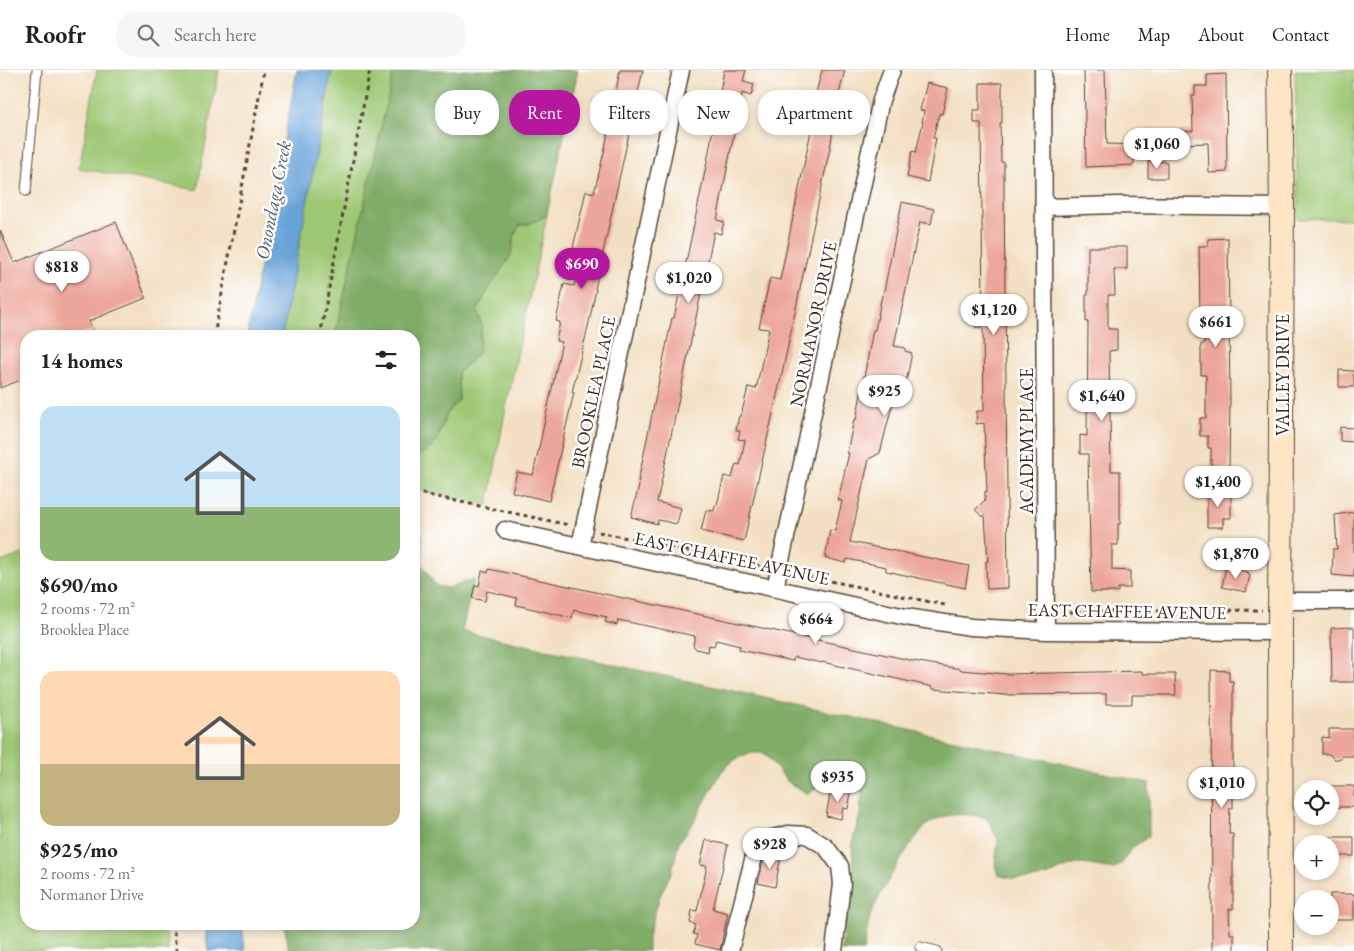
<!DOCTYPE html>
<meta charset="utf-8">
<style>
body{margin:0;font-family:"EB Garamond",serif;background:#f6f6f6;color:#222;height:100vh;display:flex;flex-direction:column;font-size:19px;white-space:nowrap}
*{box-sizing:border-box;margin:0}
p{font-size:16px;color:#767676}
.icon{flex:none;width:28px;height:28px;fill:none;stroke:currentColor;stroke-width:2;stroke-linecap:round;stroke-linejoin:round}
.map{position:relative;flex:1;overflow:hidden}
.sheet{position:absolute;left:20px;top:260px;width:400px;height:600px;display:flex;flex-direction:column;background:#fff;border-radius:20px;box-shadow:0 2px 8px #0003}
.sheet>*{flex:none}
.banner{position:absolute;left:435px;top:20px;width:475px;height:45px;display:flex;gap:10px}
.controls{position:absolute;left:1294px;top:710px;display:grid;gap:10px}
.controls a{display:grid;place-items:center;width:45px;height:45px;border-radius:50%;background:#fff;box-shadow:0 2px 8px #0003;font-size:25px}
.price{position:absolute;translate:-50% -42px;padding:0 11px;border-radius:18px;background:#fff;color:#222;font-size:16px;line-height:32px;filter:drop-shadow(0 1px 2px #0008)}
.price::after{content:'';position:absolute;left:50%;top:30px;width:15px;height:11px;margin-left:-8px;background:inherit;clip-path:polygon(0 0,100% 0,50% 100%)}
.price.on{background:#b5179e;color:#fff}
ul{padding:0;list-style:none}
li{display:grid;align-content:center;gap:10px;height:265px;padding:0 20px}
li span{display:grid;place-items:center;height:155px;border-radius:15px;color:#555}
li>.icon{margin-inline-start:auto}
span .icon{width:90px;height:90px;fill:#fffc;stroke-width:1}
li b{font-size:21px}
h2{display:flex;justify-content:space-between;align-items:center;height:60px;padding:0 20px;font-size:21px}
.pill{padding:0 18px;border-radius:20px;background:#fff;box-shadow:0 2px 8px #0003;font-size:18px;line-height:45px}
.pill.on{background:#b5179e;color:#fff}
header{display:flex;align-items:center;gap:30px;box-sizing:border-box;height:70px;padding:0 25px;background:#fff;border-bottom:1px solid #e0e0e0}
header strong{font-size:24px}
nav{display:flex;gap:28px;margin-inline-start:auto;font-size:18px}
.search{width:350px;height:45px;background:#f6f6f6;display:flex;align-items:center;gap:12px;box-sizing:border-box;padding:0 18px;border-radius:20px;color:#767676;font-size:19px}
.map>svg:first-child{display:block}
.green{fill:#9fc874;stroke:#6d7949}
.forest{fill:#7fac66;stroke:#5d6b42}
.water{fill:#68a3d8;stroke:#52667b}
.building{fill:#eca79a}
.lines{fill:none;stroke-linecap:round;stroke-linejoin:round}
.lane-casing{stroke:#574537;stroke-width:11}
.street-casing{stroke:#574537;stroke-width:19}
.secondary-casing{stroke:#574537;stroke-width:26}
.path{stroke:#574537;stroke-width:3;stroke-dasharray:4 4;stroke-linecap:butt}
.lane{stroke:#fff;stroke-width:9}
.street{stroke:#fff;stroke-width:16}
.secondary{stroke:#fde5c5;stroke-width:24}
.labels{text-anchor:middle;dominant-baseline:central;stroke-width:5;stroke-linejoin:round;paint-order:stroke}
.street-label{font-size:18px;fill:#3b2a1e;stroke:#fff}
.water-label{font-size:19px;font-style:italic;fill:#4d5a68;stroke:#fff}
</style>
<header>
<strong>Roofr</strong>
<div class="search"><svg class="icon" aria-label="search" viewBox="0 0 24 24"><circle cx="10" cy="10" r="6"/><path d="M15 15l6 6"/></svg>Search here</div>
<nav><a>Home</a><a>Map</a><a>About</a><a>Contact</a></nav>
</header>
<div class="map">
<svg width="1354" height="881" viewBox="0 0 1354 881">
<rect width="100%" height="100%" fill="#fff"/>
<filter id="ink" filterUnits="userSpaceOnUse"><feTurbulence type="fractalNoise" baseFrequency=".02" numOctaves="2"/><feDisplacementMap in="SourceGraphic" scale="10" xChannelSelector="R" yChannelSelector="G"/><feConvolveMatrix kernelMatrix="1 2 1 2 8 2 1 2 1" color-interpolation-filters="sRGB"/></filter>
<filter id="wash" filterUnits="userSpaceOnUse"><feTurbulence type="fractalNoise" baseFrequency=".0096" numOctaves="4" result="noise"/><feDisplacementMap in="SourceGraphic" scale="20" xChannelSelector="R" yChannelSelector="G"/><feGaussianBlur stdDeviation="1.12" result="paint"/><feColorMatrix in="noise" values="0 0 0 0 0 0 0 0 0 0 0 0 0 0 0 0 0 1.4 0 .05"/><feComposite in="paint" operator="in"/></filter>
<g filter="url(#wash)">
<rect width="100%" height="100%" fill="#f3e0c3"/>
<path class="green" d="M97 0H219L197 120 79 98Z
M332 0H394L335 266H282Z
M1295 0H1354V149H1298Z
M547 145 505 342 488 435 414 419V382L422 384 440 364 447 343 459 330 458 302 478 284 482 255 477 241 489 218 511 185 515 164 520 155 529 154Z
M26 483V854H165L168 881H0V492Z"/>
<path class="forest" d="M394 0H578L547 145 529 154 520 155 515 164 511 185 489 218 477 241 482 255 478 284 458 302 459 330C455 334 448 339 446 345 438 363 441 373 422 384L414 382V266H335Z
M414 456 422 464V495L436 516 448 518 474 509 462 561 1149 713V766L1132 778 1123 792 1114 799C1105 798 1087 794 1079 794 1070 795 1062 799 1054 803 1035 811 1017 811 998 805L995 795 998 770 987 748C967 743 944 742 927 755 912 767 877 827 870 847 867 858 866 870 863 881H841L853 798 852 773 860 745 862 722 856 708 842 703 829 704 817 718 808 724 788 712 764 683H750L734 690 722 701 692 755 679 772 672 801 660 826 648 866V881H289L284 854H414Z"/>
<path class="water" d="M297 0H332L282 266H247Z
M205 854H242L245 881H208Z"/>
<g id="blocks">
<path class="building" d="M620 0H643L595 219H596L588 257 572 322H574L549 431 512 422 517 402 533 405 562 272 556 271 560 252 556 251 564 214 574 216 582 180 573 178 586 121 594 123 605 78Z
M724 0H746L743 11 754 14 751 26 742 23 717 150 724 152 721 164 714 162 657 432 681 438 677 454 658 450 657 454 631 447 640 412H638L672 248H674L688 183 707 92Z
M822 0H845L834 43H836L830 78 783 299 744 471 701 461 706 440 714 441 715 435H717L724 406 732 408 736 394 740 395 745 370 738 369 740 361 736 360 739 346H741L748 317 756 319 769 259 759 258 770 208 780 210 810 66 814 39 812 38Z
M1084 0H1105L1107 74 1134 75V95L1086 97Z
M1226 4 1227 102 1209 103 1208 73 1179 74V61H1193L1192 25H1195V16H1207V5Z
M927 13 948 18 942 44H939L933 68H936L928 112 907 107 912 81 916 82 923 52H922L924 41 920 40Z
M980 13H1002V53H1000L1001 92H1004V120L1008 518 987 519 986 491H988L985 446H982L975 440 985 430V421L987 422 984 353 976 354 977 341H984V338L983 257H975V243L983 242 981 53H974V40H980Z
M1148 91 1167 92V108H1148Z
M902 132 934 139 931 154 920 152 894 276 905 278V281L912 283 904 322 896 320 880 383 869 389 850 472 969 496 965 518 886 501V497L847 489 846 493 825 488 830 460 835 461 842 431 838 430 849 383H847L852 359 854 350H856L873 260H875L882 225 883 226Z
M116 152 146 228 89 251 93 260 76 266H26V308L0 318V160L14 193Z
M1228 168 1230 330 1229 398 1211 399V378H1208V366H1200V348H1206V305H1201V274H1204V249H1200L1199 176H1208V169Z
M1088 177H1127V199H1114L1115 225H1108V259H1117V280L1109 281 1111 401H1120V454H1118V475H1112V500L1130 501V518H1118V522H1091L1088 384H1080V365L1087 366 1088 252H1086V225H1088Z
M1339 300 1354 301V317H1339Z
M1340 357 1354 358V372L1340 371Z
M1207 421H1231V448H1223V457H1207Z
M1354 442V507L1332 505 1333 479H1337L1335 445Z
M1226 497 1248 502 1247 504 1250 505 1246 522 1222 517Z
M489 499 919 592 961 599V600L1006 604 1142 601V604H1175L1176 625H1132V634H1106V624L1005 625 933 619V617L822 592V593L794 587 793 591 739 580 740 576 716 570 714 576 709 575 708 582 696 579 693 575 695 566 618 550 617 555 605 552 607 547 574 540 572 548 516 535 517 528 487 521 485 531 472 528 475 515 479 516 482 501 488 503Z
M1354 557V612H1332L1331 558Z
M1211 600 1229 601V611H1233V738H1230L1229 764H1233V839H1229L1230 864H1234V881H1212Z
M1329 659H1354V686H1343L1339 689H1334L1329 684H1322V667L1329 668Z
M1330 716H1354V737H1330Z
M831 719 851 723 848 739 843 738 841 749 826 746Z
M1330 767H1354V786H1330Z
M706 770 728 775 713 839 728 843 720 880 695 874 697 865 693 864 696 855 690 853 692 840 697 841 707 796 700 795Z
M765 783 781 786 775 817 758 813Z
M1330 824H1354V850H1330Z"/>
</g>
</g>
<g filter="url(#ink)">
<use href="#blocks" fill-opacity="0" stroke="#574537" stroke-width="1"/>
<g class="lines">
<g class="lane-casing">
<path id="lane" d="M26 121 37 0
M920 877 937 881"/>
</g>
<g class="street-casing">
<path id="street" d="M1043 0 1046 561
M1045 137 1119 135 1282 137
M505 460 906 547 971 557 1046 561 1280 562
M580 476 681 0
M775 518 881 30 892 0
M1280 531H1354
M730 881 756 778 763 771 788 764 807 765 826 777 840 796 842 814 834 881"/>
</g>
<g class="secondary-casing">
<path id="secondary" d="M1280 0 1282 137 1280 562 1281 881"/>
</g>
<path class="path" d="M214 266 264 0
M320 266 370 0
M414 422 569 455
M599 462 764 497
M792 503 945 535
M1061 542 1262 540
M173 854 176 881"/>
<use href="#lane" class="lane"/>
<use href="#street" class="street"/>
<use href="#secondary" class="secondary"/>
</g>
</g>
<g class="labels">
<g class="street-label">
<text transform="translate(813 254) rotate(-78)">NORMANOR DRIVE</text>
<text transform="translate(1282 305) rotate(-90)">VALLEY DRIVE</text>
<text transform="translate(593 322) rotate(-78)">BROOKLEA PLACE</text>
<text transform="translate(1026 371) rotate(-90)">ACADEMY PLACE</text>
<text transform="translate(732 488) rotate(12)">EAST CHAFFEE AVENUE</text>
<text transform="translate(1127 541) rotate(1)">EAST CHAFFEE AVENUE</text>
</g>
<g class="water-label">
<text transform="translate(273 130) rotate(-79)">Onondaga Creek</text>
</g>
</g>
</svg>
<div class="controls">
<a><svg class="icon" aria-label="locate" viewBox="0 0 24 24"><circle cx="12" cy="12" r="6"/><path d="M12 2v4M12 18v4M2 12h4M18 12h4"/></svg></a>
<a>+</a>
<a>−</a>
</div>
<b class="price" style="left:1157px;top:100px">$1,060</b>
<b class="price on" style="left:582px;top:220px">$690</b>
<b class="price" style="left:62px;top:223px">$818</b>
<b class="price" style="left:689px;top:234px">$1,020</b>
<b class="price" style="left:994px;top:266px">$1,120</b>
<b class="price" style="left:1216px;top:278px">$661</b>
<b class="price" style="left:885px;top:347px">$925</b>
<b class="price" style="left:1102px;top:352px">$1,640</b>
<b class="price" style="left:1218px;top:438px">$1,400</b>
<b class="price" style="left:1236px;top:510px">$1,870</b>
<b class="price" style="left:816px;top:575px">$664</b>
<b class="price" style="left:838px;top:733px">$935</b>
<b class="price" style="left:1222px;top:739px">$1,010</b>
<b class="price" style="left:770px;top:800px">$928</b>
<div class="banner">
<a class="pill">Buy</a>
<a class="pill on">Rent</a>
<a class="pill">Filters</a>
<a class="pill">New</a>
<a class="pill">Apartment</a>
</div>
<section class="sheet">
<h2>14 homes<svg class="icon" aria-label="filters" viewBox="0 0 24 24"><path d="M4 7h16M4 17h16"/><circle cx="9" cy="7" r="2"/><circle cx="15" cy="17" r="2"/></svg></h2>
<ul>
<li><span style="background:linear-gradient(#bfe0f5 65%,#8fb573 0)"><svg class="icon" aria-label="home" viewBox="0 0 24 24"><path d="M3 11l9-7 9 7M6 9v11h12V9"/></svg></span><div><b>$690/mo</b><p>2 rooms · 72 m²</p><p>Brooklea Place</p></div></li>
<li><span style="background:linear-gradient(#ffd9b3 60%,#c2b280 0)"><svg class="icon" aria-label="home" viewBox="0 0 24 24"><path d="M3 11l9-7 9 7M6 9v11h12V9"/></svg></span><div><b>$925/mo</b><p>2 rooms · 72 m²</p><p>Normanor Drive</p></div></li>
</ul>
</section>
</div>
